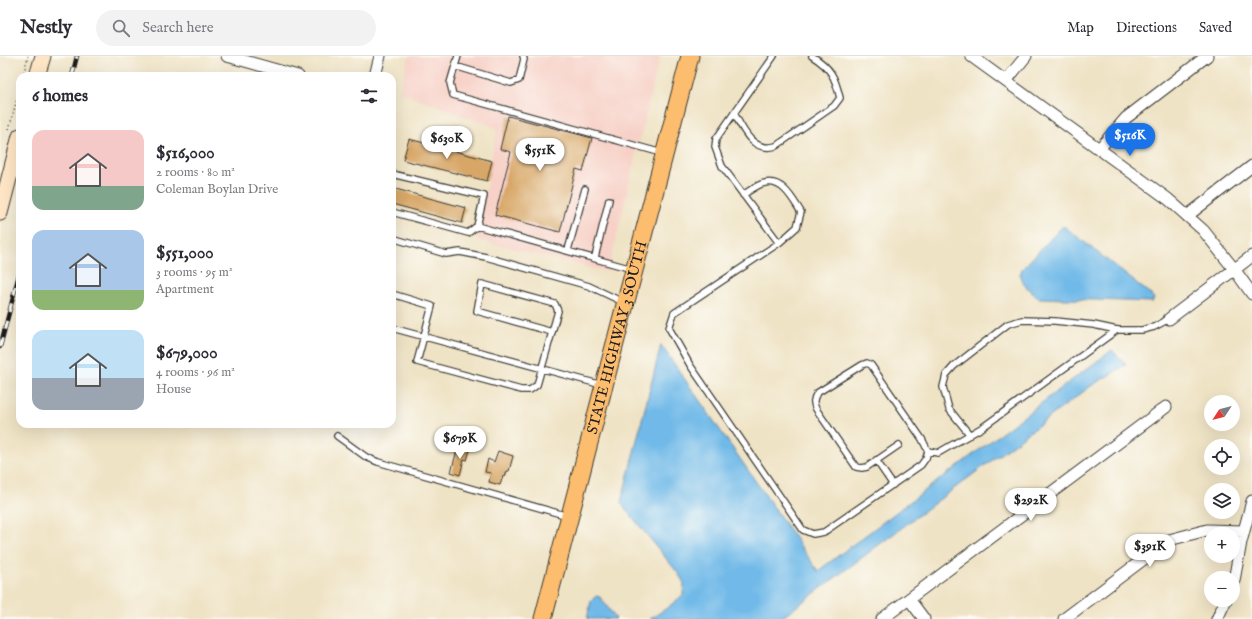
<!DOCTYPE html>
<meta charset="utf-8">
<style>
body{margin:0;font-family:"IM FELL English",serif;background:#f2f2f3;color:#2b2b33;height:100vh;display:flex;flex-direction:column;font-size:15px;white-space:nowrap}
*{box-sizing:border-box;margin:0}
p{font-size:13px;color:#7c7c81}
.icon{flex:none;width:22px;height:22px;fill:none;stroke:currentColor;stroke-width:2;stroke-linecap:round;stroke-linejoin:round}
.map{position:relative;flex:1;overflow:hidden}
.drawer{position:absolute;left:16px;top:16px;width:380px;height:356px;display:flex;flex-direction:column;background:#fff;border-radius:12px;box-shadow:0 4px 16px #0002}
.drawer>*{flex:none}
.needle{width:26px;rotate:234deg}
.tools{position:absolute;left:1204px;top:339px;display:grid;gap:8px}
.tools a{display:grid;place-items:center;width:36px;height:36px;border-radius:50%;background:#fff;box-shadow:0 4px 16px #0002;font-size:20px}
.price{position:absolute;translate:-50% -34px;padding:0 9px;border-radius:14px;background:#fff;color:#222;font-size:13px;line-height:26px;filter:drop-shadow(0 1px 2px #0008)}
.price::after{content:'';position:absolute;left:50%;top:24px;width:12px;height:9px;margin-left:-6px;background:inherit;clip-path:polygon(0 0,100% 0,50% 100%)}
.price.selected{background:#1a73e8;color:#fff}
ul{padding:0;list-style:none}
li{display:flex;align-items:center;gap:12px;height:100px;padding:0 16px}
li span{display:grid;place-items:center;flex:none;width:112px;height:80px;border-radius:12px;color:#555}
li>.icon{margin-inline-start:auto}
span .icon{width:48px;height:48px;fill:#fffc;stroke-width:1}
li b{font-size:17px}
h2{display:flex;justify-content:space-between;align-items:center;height:48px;padding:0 16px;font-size:17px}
header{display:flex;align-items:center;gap:24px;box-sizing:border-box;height:56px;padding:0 20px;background:#fff;border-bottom:1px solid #e1e1e2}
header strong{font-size:19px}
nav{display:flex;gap:22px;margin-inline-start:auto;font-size:14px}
.search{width:280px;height:36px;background:#f2f2f3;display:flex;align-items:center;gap:10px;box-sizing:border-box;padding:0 14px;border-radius:22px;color:#7c7c81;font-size:15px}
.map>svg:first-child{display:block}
.built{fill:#f7d1c7}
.water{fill:#70b9e8;stroke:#466a82}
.building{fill:#d8a767}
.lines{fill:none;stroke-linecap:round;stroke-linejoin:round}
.lane-casing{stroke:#3c3a35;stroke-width:8}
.street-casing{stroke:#3c3a35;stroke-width:13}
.secondary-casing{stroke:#3c3a35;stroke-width:17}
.primary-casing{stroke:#3c3a35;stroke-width:19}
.path{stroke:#3c3a35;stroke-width:1.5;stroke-dasharray:1 3;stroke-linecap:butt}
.lane{stroke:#fff;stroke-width:5.5}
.street{stroke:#fff;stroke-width:11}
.secondary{stroke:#fee5c5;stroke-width:15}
.primary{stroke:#fcbd6e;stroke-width:17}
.rail-casing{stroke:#1c1c1c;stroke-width:4.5}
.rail{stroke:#fdfcf7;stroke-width:3;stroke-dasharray:9;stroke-linecap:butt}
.labels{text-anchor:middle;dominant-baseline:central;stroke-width:3;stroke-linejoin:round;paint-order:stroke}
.street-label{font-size:15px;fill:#1c1c1c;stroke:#fdfcf7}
</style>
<header>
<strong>Nestly</strong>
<div class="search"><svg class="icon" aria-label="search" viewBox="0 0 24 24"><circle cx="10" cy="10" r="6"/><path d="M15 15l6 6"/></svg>Search here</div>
<nav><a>Map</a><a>Directions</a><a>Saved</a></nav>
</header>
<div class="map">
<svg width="1252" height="563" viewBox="0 0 1252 563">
<rect width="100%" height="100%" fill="#fdfcf7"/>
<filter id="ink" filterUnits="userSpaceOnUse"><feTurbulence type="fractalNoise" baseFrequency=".025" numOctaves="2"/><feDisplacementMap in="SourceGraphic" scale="8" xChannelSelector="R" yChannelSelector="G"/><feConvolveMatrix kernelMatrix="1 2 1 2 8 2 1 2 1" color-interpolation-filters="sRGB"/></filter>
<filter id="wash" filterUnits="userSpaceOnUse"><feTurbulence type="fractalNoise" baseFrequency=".012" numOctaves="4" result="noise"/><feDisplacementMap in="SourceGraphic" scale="16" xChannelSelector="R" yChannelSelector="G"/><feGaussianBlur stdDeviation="0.9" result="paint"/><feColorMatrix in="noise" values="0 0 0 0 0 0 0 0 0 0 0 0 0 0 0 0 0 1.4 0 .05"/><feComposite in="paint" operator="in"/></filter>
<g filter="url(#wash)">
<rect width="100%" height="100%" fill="#efe3c5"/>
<path class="built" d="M409 0H660L608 216 477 184 497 72 399 36Z"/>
<path class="water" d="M1062 171H1065L1149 237 1154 242 1152 246 1039 242C1033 238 1020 227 1020 219 1020 217 1022 215 1022 213Z
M661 289 818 515 1112 294 1126 309 1091 330 780 563H650L667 552 683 539 684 527 678 517 621 447Z
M596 540 600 541 616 563H587L591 545Z"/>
<g id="blocks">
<path class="building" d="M508 60 592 82 583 115 576 113 560 176 495 159 511 96 500 93Z
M409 83 492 105 487 125 403 104Z
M392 132 466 152 462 167 392 148Z
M458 391 470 394 467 404 464 403 460 419 451 416Z
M498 395 513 400 509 415H507L505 421 503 420 500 429 489 426 491 417 485 416 488 403 494 406Z"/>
</g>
</g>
<g filter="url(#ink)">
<use href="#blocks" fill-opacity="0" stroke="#3c3a35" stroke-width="1"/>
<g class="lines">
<g class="lane-casing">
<path id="lane" d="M458 0 450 27 453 39 662 97
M774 0 716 83 715 91 722 110 779 187 674 257 669 272 690 309 803 474 813 478 824 476 921 409 926 402 928 395 922 383 871 309 867 307 862 309 817 337C813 343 813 347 816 353L856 411 862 412 867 411 899 389
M455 10 511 27 519 24 524 3 523 0
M734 57C743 74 753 97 776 90L834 50 840 42C835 21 831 12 812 0
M392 118 484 140 477 170 468 177 392 156
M743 139C749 135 758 128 765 127 783 123 793 144 801 156L797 171 779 187
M477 170 632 213
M392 182 446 198 460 196 486 201 589 230 623 246
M568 194 585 133
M595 201 609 144
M392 238 432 250 417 306 521 334H530L537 329 558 255 555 248 482 228 477 255 552 276
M392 272 602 329
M970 379 949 353 943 331 946 319 954 310 1008 268 1022 264 1055 265 1094 269 1117 274H1142L1154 271 1169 263
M337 380 366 401 378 406 568 460
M928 395 938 397 983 371 1117 274
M876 404 893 429"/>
</g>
<g class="street-casing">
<path id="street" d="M227 0 298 20
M971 0 1168 143 1203 174 1234 213 1252 238
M375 20 380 0
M1006 25 1026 0
M1099 93 1126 62 1207 0
M1187 160 1252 110
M1169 263 1252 200
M1233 530 1241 486 1252 445
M909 543 924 563
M882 563 1166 351
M1064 563 1169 484 1207 474 1244 475
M1217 563 1226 544"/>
</g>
<g class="secondary-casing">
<path id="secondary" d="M37 20 43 0
M0 157 20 80"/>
</g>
<g class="primary-casing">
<g id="primary">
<path id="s1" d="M543 563 690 0"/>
</g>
</g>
<path class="path" d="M23 20 28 0
M9 73 20 32"/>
<use href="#lane" class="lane"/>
<use href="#street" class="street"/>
<use href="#secondary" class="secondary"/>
<use href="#primary" class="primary"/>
<g class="rail-casing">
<path id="rail" d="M72 20 77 0
M0 291 20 215"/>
</g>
<use href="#rail" class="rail"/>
</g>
</g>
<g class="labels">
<g class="street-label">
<text stroke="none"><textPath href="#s1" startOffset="291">STATE HIGHWAY 3 SOUTH</textPath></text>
</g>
</g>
</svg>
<div class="tools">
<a><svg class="needle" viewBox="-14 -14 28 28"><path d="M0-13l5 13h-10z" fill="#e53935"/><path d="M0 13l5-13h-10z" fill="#7c7c81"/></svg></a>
<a><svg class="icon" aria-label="locate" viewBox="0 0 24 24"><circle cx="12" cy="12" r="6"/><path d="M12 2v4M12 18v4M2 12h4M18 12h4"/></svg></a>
<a><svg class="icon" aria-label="layers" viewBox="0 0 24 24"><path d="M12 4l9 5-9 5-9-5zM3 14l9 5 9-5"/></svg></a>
<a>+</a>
<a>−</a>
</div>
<b class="price selected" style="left:1130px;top:101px">$516K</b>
<b class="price" style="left:447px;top:104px">$630K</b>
<b class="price" style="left:540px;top:116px">$551K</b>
<b class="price" style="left:460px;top:404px">$679K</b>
<b class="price" style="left:1031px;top:466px">$292K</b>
<b class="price" style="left:1150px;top:512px">$391K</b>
<section class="drawer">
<h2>6 homes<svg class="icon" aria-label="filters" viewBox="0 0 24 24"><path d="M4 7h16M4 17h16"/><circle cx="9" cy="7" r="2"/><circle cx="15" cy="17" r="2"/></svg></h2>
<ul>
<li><span style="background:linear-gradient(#f6c9c9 70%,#7fa58c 0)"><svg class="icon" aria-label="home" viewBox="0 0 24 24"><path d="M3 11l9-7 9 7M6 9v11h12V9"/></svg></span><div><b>$516,000</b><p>2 rooms · 80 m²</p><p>Coleman Boylan Drive</p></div></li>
<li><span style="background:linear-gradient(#a9c7e8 75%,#8fb573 0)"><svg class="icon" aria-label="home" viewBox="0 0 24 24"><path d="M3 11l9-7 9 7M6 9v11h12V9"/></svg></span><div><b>$551,000</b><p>3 rooms · 95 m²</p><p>Apartment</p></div></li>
<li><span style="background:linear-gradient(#bfe0f5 60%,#9aa5b1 0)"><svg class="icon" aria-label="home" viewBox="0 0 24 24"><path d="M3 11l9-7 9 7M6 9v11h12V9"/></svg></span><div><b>$679,000</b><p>4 rooms · 96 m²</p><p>House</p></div></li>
</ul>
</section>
</div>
